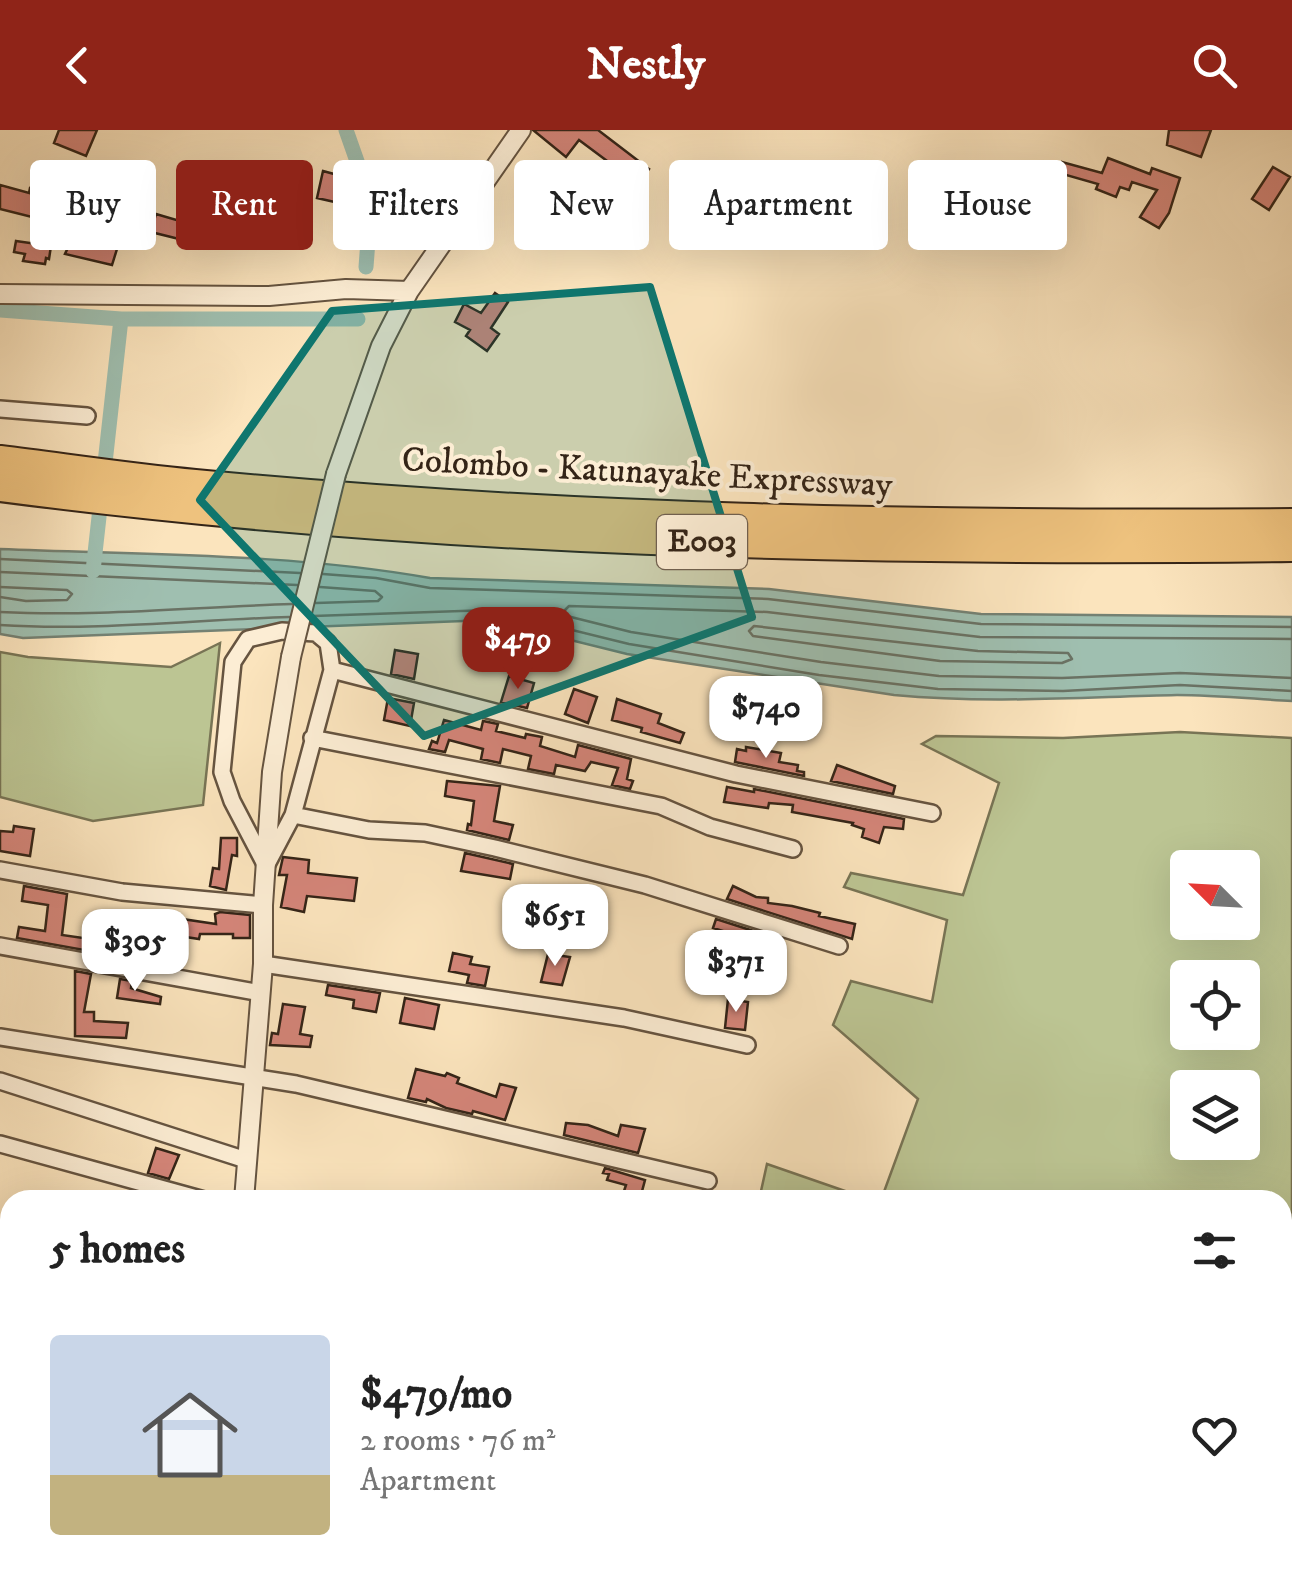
<!DOCTYPE html>
<meta charset="utf-8">
<style>
body{margin:0;font-family:"IM FELL DW Pica",serif;background:#f6f6f6;color:#222;height:100vh;display:flex;flex-direction:column;font-size:38px;white-space:nowrap}
*{box-sizing:border-box;margin:0}
p{font-size:32px;color:#767676}
.icon{flex:none;width:55px;height:55px;fill:none;stroke:currentColor;stroke-width:2;stroke-linecap:round;stroke-linejoin:round}
.map{position:relative;flex:1;overflow:hidden}
.drawer{position:absolute;left:0px;top:1060px;width:1292px;height:392px;display:flex;flex-direction:column;background:#fff;border-radius:30px 30px 0 0;box-shadow:0 10px 40px #0002}
.drawer>*{flex:none}
.top-card{position:absolute;left:30px;top:30px;width:1232px;height:90px;display:flex;gap:20px}
.needle{width:65px;rotate:294deg}
.tools{position:absolute;left:1170px;top:720px;display:grid;gap:20px}
.tools a{display:grid;place-items:center;width:90px;height:90px;border-radius:10px;background:#fff;box-shadow:0 10px 40px #0002;font-size:50px}
.price{position:absolute;translate:-50% -85px;padding:0 22px;border-radius:20px;background:#fff;color:#222;font-size:32px;line-height:65px;filter:drop-shadow(0 2px 5px #0008)}
.price::after{content:'';position:absolute;left:50%;top:60px;width:30px;height:22px;margin-left:-15px;background:inherit;clip-path:polygon(0 0,100% 0,50% 100%)}
.price.selected{background:#8f2418;color:#fff}
ul{padding:0;list-style:none}
li{display:flex;align-items:center;gap:30px;height:250px;padding:0 50px}
li+li{border-top:2px solid #e0e0e0}
li span{display:grid;place-items:center;flex:none;width:280px;height:200px;border-radius:10px;color:#555}
li>.icon{margin-inline-start:auto}
span .icon{width:120px;height:120px;fill:#fffc;stroke-width:1}
li b{font-size:42px}
h2{display:flex;justify-content:space-between;align-items:center;height:120px;padding:0 50px;font-size:42px}
.tag{padding:0 35px;border-radius:10px;background:#fff;box-shadow:0 10px 40px #0002;font-size:35px;line-height:90px}
.tag.selected{background:#8f2418;color:#fff}
header{display:flex;justify-content:space-between;align-items:center;height:130px;padding:0 50px;background:#8f2418;color:#fff;font-size:45px;font-weight:800}
.map>svg:first-child{display:block}
.green{fill:#bcc593;stroke:#787455;stroke-width:2.5;fill-rule:evenodd}
.water{fill:#9fbfb0;stroke:#748173;stroke-width:2.5}
.lines{fill:none;stroke-linecap:round;stroke-linejoin:round}
.shore{stroke:#6a7264;stroke-width:2.5}
.canal{stroke:#9fbfb0;stroke-width:15}
.building{fill:#d48579;stroke:#342417;stroke-width:2.5}
.minor-casing{stroke:#665440;stroke-width:20}
.tertiary-casing{stroke:#665440;stroke-width:22}
.motorway-casing{stroke:#342417;stroke-width:32}
.minor{stroke:#fcedd4;stroke-width:15}
.tertiary{stroke:#fcedd4;stroke-width:18}
.motorway{stroke:#eec27e;stroke-width:28}
.tertiary-bridge-casing{stroke:#665440;stroke-width:22;stroke-linecap:butt}
.tertiary-bridge{stroke:#fcedd4;stroke-width:18}
.marked{fill:#0f766e;fill-opacity:0.2;stroke:#0f766e;stroke-width:8;stroke-linejoin:round}
.labels{text-anchor:middle;dominant-baseline:central;stroke-width:8;stroke-linejoin:round;paint-order:stroke}
.shield{fill:#fcedd4;stroke:#706050;stroke-width:2.5}
.shield-label{font-size:32px;font-weight:bold;fill:#342417}
.street-label{font-size:35px;fill:#342417;stroke:#fcedd4}
</style>
<header><svg class="icon" aria-label="back" viewBox="0 0 24 24"><path d="M15 5l-7 7 7 7"/></svg>Nestly<svg class="icon" aria-label="search" viewBox="0 0 24 24"><circle cx="10" cy="10" r="6"/><path d="M15 15l6 6"/></svg></header>
<div class="map">
<svg width="1292" height="1452" viewBox="0 0 1292 1452">
<rect width="100%" height="100%" fill="#fbe4bd"/>
<filter id="stains"><feTurbulence type="fractalNoise" baseFrequency=".002" numOctaves="4"/><feColorMatrix values="0 0 0 0 .2 0 0 0 0 .09 0 0 0 0 .02 0 0 0 .5 -.17"/></filter>
<radialGradient id="worn" r=".72"><stop offset=".6" stop-color="#630" stop-opacity="0"/><stop offset="1" stop-color="#630" stop-opacity=".3"/></radialGradient>
<path class="green" d="M220 513 203 675 93 691 0 667V522L28 527 171 537Z
M1180 602 1292 608V1452H671L674 1442H1282V1070H881L918 969 833 895 851 851 932 872 947 790 844 757 851 743 963 765 999 653 922 614 936 606 1063 608ZM1188 738H1242V792H1188ZM1188 848H1242V902H1188ZM1188 958H1242V1012H1188Z
M767 1034 871 1070H759Z"/>
<path class="water" d="M0 419C143 425 289 423 430 448L769 459 981 484 1292 487V571C1254 569 1215 565 1177 565 1082 567 989 574 894 565L627 524 490 490 23 508 0 504Z"/>
<g class="lines">
<path class="shore" d="M0 429 300 443
M0 442 297 455
M323 444 376 448 430 458 768 469 981 494 1292 497
M0 457 67 460 72 464 67 470 26 471 0 467
M316 473 378 471 382 467 375 461 320 457
M0 482C97 487 195 477 292 474
M313 486 491 480 629 514 819 545 938 559 1063 561 1180 555 1292 561
M0 495C96 501 193 490 289 487
M754 496 978 521 1068 523 1072 529 1062 533 940 531 753 506 749 501Z
M1292 509 980 507 767 482 569 476 564 481 567 486 631 502 821 532 939 546 1062 548 1180 543 1292 548"/>
<path class="canal" d="M346 0 371 71 366 137
M0 180 121 189H358
M93 441 121 189"/>
</g>
<path class="building" d="M59 0H97L86 26 54 13Z
M533 0H598L649 39 638 54 579 10 566 27Z
M1169 0H1211L1201 27 1167 15Z
M1108 28 1150 44 1152 38 1180 48 1169 83 1159 98 1140 87 1157 60 1132 52 1129 60 1120 57 1116 67 1096 59 1098 54 1059 43 1062 32 1102 43Z
M1273 37 1290 47 1269 80 1252 69Z
M264 40 288 50 278 79 288 81 283 101 243 91 238 106 213 99 222 70 262 82 268 60 258 57Z
M323 41 345 47 339 73 317 68Z
M99 51 135 61 112 135 65 124Z
M0 55 29 63 30 58 47 62 40 89 0 79Z
M156 84 187 93 183 110 151 102Z
M16 111 51 116 49 129 46 128 45 134 23 131 25 124 14 122Z
M495 163 508 172 491 198 499 204 487 221 466 206 470 200 455 192 464 174 481 183Z
M395 520 418 524 414 549 391 544Z
M509 546 534 553 527 578 501 572Z
M574 559 597 567 588 593 565 584Z
M388 568 414 573 410 596 384 590Z
M617 569 661 584 658 593 684 603 680 613 641 602 642 598 612 590Z
M444 590 481 600 483 591 498 594 496 601 525 608 526 604 542 607 540 616 575 627 578 615 631 629 627 649 633 651 630 659 612 655 618 638 591 632 585 641 556 635 554 644 528 639 531 626 503 619 500 633 481 629 483 619 449 610 445 622 429 619 432 611 437 613Z
M746 617 781 623 779 632 798 635 797 641 804 642V646L735 632 737 619 746 621Z
M837 635 895 656 893 664 831 651Z
M447 651 500 656 494 691 513 695 509 710 467 700 468 694 471 695 474 671 445 666Z
M727 657 754 662V659L904 689 903 699 884 697 879 713 862 707 864 699 852 695 853 693 792 682 793 675 769 673 768 678 724 672Z
M14 696 34 699 30 726 0 721V701L13 702Z
M221 708H237V726L232 725 226 760 210 756 213 738 219 739Z
M465 723 513 734 510 749 461 741Z
M283 727 309 730 308 743 357 748 354 771 307 766 304 782 281 777 287 745H279Z
M24 756 67 764 62 805 97 810 95 822 17 808 19 797 45 801 48 775 22 771Z
M733 756 756 767 768 768V773L792 776 820 783 819 786 855 794 852 809 727 769Z
M220 782 250 785V808H233V804H200L199 809 179 806 182 789 216 794 215 784Z
M716 789 769 806V819H755V811L713 798Z
M453 823 472 827 470 834 489 837 485 856 467 853 469 845 449 841Z
M548 824 570 827 562 855 541 852Z
M75 841 91 844 84 882H94V891L128 893 126 908 75 906Z
M120 849 132 851 131 858 161 867 160 874 117 868Z
M328 855 380 863 376 882 353 878 354 870 326 865Z
M405 868 439 875 434 899 400 893Z
M728 869 748 872 745 900 725 898Z
M283 874 305 877 300 904 312 906 310 917 270 915 272 903 278 904Z
M416 939 445 946 447 943 459 948 457 953 496 967 500 954 516 958 505 990 473 981 472 984 446 978 427 969 426 972 408 968Z
M566 993 588 995 618 1006 621 995 645 999 638 1023 564 1005Z
M156 1018 179 1025 169 1049 148 1043Z
M605 1038 645 1050 641 1065 624 1061 626 1055 607 1050 609 1044 603 1043Z"/>
<g class="lines">
<g class="minor-casing">
<path id="minor" d="M0 279 87 286
M282 501 316 503 328 513 332 540 293 685 266 736 232 671 222 642 233 532 248 509Z
M332 540 736 644 932 683
M312 608 661 676 710 697 793 719
M293 685 369 700 425 703 495 718 645 755 839 816
M0 740 122 762 263 775
M0 816 261 863
M263 834 624 888 747 915
M0 907 296 954 708 1051
M0 951 246 1030
M0 1014 204 1070
M0 1113 10 1116
M0 1186 10 1191
M0 1272 10 1276
M0 1406 10 1410
M95 1442 122 1452
M392 1442 408 1452
M548 1442 566 1452"/>
</g>
<g class="tertiary-casing">
<path id="tertiary" d="M0 164 269 166 346 159 409 161
M336 344 381 216 409 161 521 0
M244 1070 263 834V775L272 642 291 527
M89 1452 93 1442"/>
</g>
<g class="motorway-casing">
<path id="motorway" d="M0 330C65 338 130 348 195 354 559 389 927 396 1292 393
M0 357C428 413 861 422 1292 417"/>
</g>
<use href="#minor" class="minor"/>
<use href="#tertiary" class="tertiary"/>
<use href="#motorway" class="motorway"/>
<g class="tertiary-bridge-casing">
<path id="tertiary-bridge" d="M291 527 336 344"/>
</g>
<use href="#tertiary-bridge" class="tertiary-bridge"/>
</g>
<path class="marked" d="M650 157 752 487 424 606 200 370 332 181Z"/>
<g class="labels">
<rect class="shield" x="657" y="385" width="90" height="54" rx="8"/>
<g class="shield-label">
<text x="702" y="412">E003</text>
</g>
<g class="street-label">
<text transform="translate(647 343) rotate(3)">Colombo - Katunayake Expressway</text>
</g>
</g>
<rect width="100%" height="100%" filter="url(#stains)"/>
<rect width="100%" height="100%" fill="url(#worn)"/>
</svg>
<div class="tools">
<a><svg class="needle" viewBox="-14 -14 28 28"><path d="M0-13l5 13h-10z" fill="#e53935"/><path d="M0 13l5-13h-10z" fill="#767676"/></svg></a>
<a><svg class="icon" aria-label="locate" viewBox="0 0 24 24"><circle cx="12" cy="12" r="6"/><path d="M12 2v4M12 18v4M2 12h4M18 12h4"/></svg></a>
<a><svg class="icon" aria-label="layers" viewBox="0 0 24 24"><path d="M12 4l9 5-9 5-9-5zM3 14l9 5 9-5"/></svg></a>
</div>
<b class="price selected" style="left:518px;top:562px">$479</b>
<b class="price" style="left:766px;top:631px">$740</b>
<b class="price" style="left:555px;top:839px">$651</b>
<b class="price" style="left:135px;top:864px">$305</b>
<b class="price" style="left:736px;top:885px">$371</b>
<div class="top-card">
<a class="tag">Buy</a>
<a class="tag selected">Rent</a>
<a class="tag">Filters</a>
<a class="tag">New</a>
<a class="tag">Apartment</a>
<a class="tag">House</a>
</div>
<section class="drawer">
<h2>5 homes<svg class="icon" aria-label="filters" viewBox="0 0 24 24"><path d="M4 7h16M4 17h16"/><circle cx="9" cy="7" r="2"/><circle cx="15" cy="17" r="2"/></svg></h2>
<ul>
<li><span style="background:linear-gradient(#c9d6e8 70%,#c2b280 0)"><svg class="icon" aria-label="home" viewBox="0 0 24 24"><path d="M3 11l9-7 9 7M6 9v11h12V9"/></svg></span><div><b>$479/mo</b><p>2 rooms · 76 m²</p><p>Apartment</p></div><svg class="icon" aria-label="heart" viewBox="0 0 24 24"><path d="M12 20l-8-8c-3-5 5-10 8-4 3-6 11-1 8 4z"/></svg></li>
</ul>
</section>
</div>
